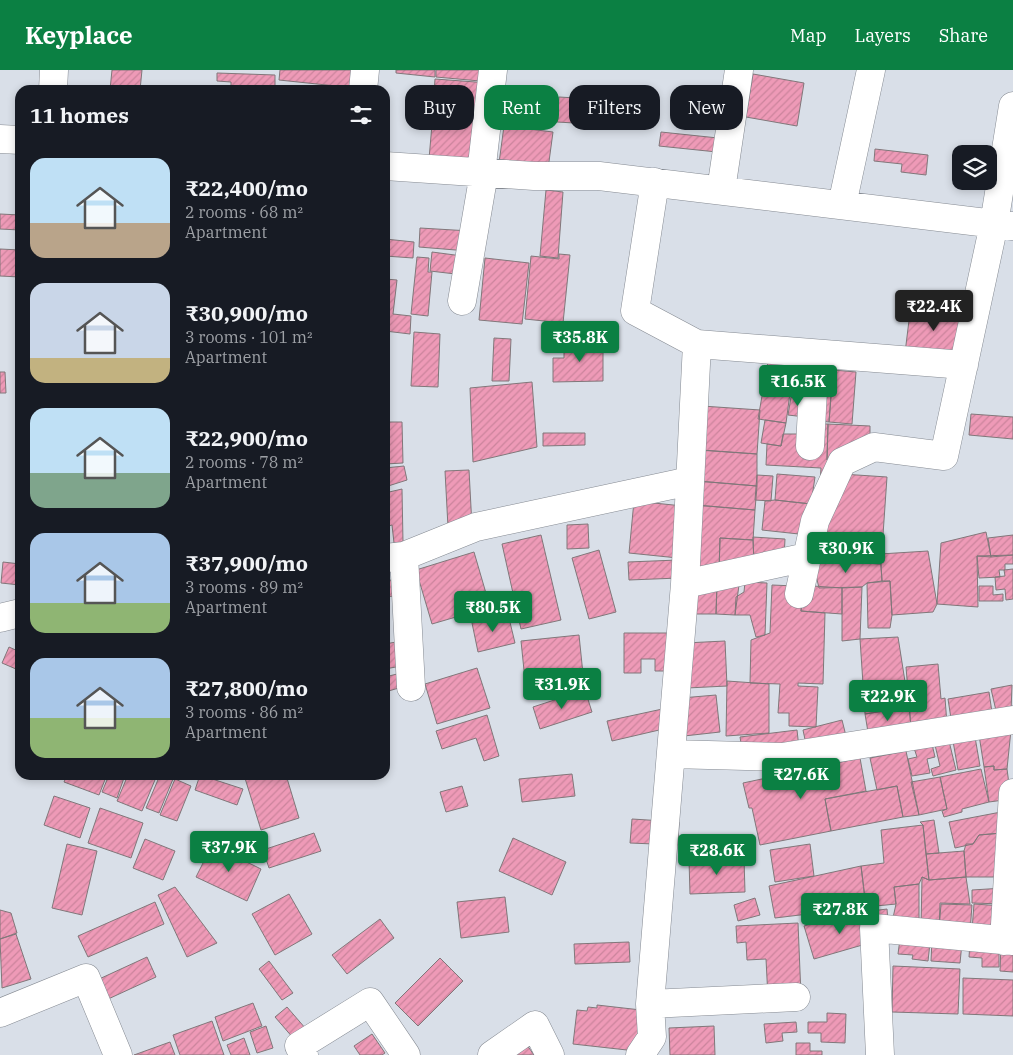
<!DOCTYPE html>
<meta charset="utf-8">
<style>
body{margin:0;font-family:"IBM Plex Serif",serif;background:#242831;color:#f1f3f6;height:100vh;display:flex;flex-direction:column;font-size:19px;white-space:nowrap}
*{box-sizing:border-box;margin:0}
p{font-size:16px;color:#9ea1a6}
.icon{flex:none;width:28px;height:28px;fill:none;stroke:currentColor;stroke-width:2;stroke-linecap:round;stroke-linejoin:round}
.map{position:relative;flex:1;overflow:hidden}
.sheet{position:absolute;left:15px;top:15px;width:375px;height:695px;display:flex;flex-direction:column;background:#171b24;border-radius:15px;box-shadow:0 2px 8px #0003}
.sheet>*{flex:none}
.guide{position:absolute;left:405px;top:15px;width:475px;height:45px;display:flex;gap:10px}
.tools{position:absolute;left:952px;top:75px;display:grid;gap:10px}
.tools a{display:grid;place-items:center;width:45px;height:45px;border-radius:10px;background:#171b24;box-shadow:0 2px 8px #0003;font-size:25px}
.price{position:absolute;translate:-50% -42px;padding:0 11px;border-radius:5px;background:#0b8043;color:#fff;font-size:16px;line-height:32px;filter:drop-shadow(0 1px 2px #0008)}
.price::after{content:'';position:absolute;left:50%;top:30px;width:15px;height:11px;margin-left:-8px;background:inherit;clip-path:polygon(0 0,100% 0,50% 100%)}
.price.active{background:#222;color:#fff}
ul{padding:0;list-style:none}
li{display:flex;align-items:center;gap:15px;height:125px;padding:0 15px}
li span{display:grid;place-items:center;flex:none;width:140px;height:100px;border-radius:15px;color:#555}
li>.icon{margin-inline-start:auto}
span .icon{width:60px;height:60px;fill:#fffc;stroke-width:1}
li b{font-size:21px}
h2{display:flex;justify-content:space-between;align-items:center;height:60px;padding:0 15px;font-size:21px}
.tag{padding:0 18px;border-radius:15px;background:#171b24;box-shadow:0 2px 8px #0003;font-size:18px;line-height:45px}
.tag.active{background:#0b8043;color:#fff}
header{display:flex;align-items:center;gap:30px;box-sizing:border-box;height:70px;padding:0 25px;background:#0b8043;color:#fff}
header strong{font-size:24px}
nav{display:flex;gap:28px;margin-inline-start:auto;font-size:18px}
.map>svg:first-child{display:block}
.building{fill:url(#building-hatch);stroke:#81777a}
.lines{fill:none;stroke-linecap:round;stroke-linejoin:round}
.minor-casing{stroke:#858a92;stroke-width:29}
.minor{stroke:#fff;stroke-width:28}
</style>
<header>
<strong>Keyplace</strong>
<nav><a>Map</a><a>Layers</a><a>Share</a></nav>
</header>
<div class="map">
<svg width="1013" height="985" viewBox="0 0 1013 985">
<defs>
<pattern id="building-hatch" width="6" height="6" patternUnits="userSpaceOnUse" patternTransform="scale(1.25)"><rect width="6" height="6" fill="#ee9ab7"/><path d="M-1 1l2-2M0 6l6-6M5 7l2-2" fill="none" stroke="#cb849c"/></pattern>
</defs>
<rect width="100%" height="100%" fill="#d9dfe8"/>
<path class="building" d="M112 0H142L140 20H110Z
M280 0H357L355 18 279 10Z
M396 0H435V7L396 3Z
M436 0H492L491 12 436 7Z
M217 3 275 5V20H231V12L217 11Z
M753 4 804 13 797 56 746 47Z
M435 9 489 13 487 43 433 39Z
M559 27 610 30 609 55 557 52Z
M433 43 485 48 481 94 429 89Z
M504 56 553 62 548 99 499 93Z
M661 62 718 68 717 82 659 76Z
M875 79 928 85 926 105 901 102 902 94 874 91Z
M546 120 563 122 558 188 540 186Z
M0 144 20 145V160L0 159Z
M420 158 470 161 468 181 419 177Z
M385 169 414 172 413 188 385 186Z
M0 179 20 180V207L0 206Z
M432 182 470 187 464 205 430 201Z
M559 184 570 185 563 253 525 249 531 186 559 189Z
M417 187 429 188 428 202H432L428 246 411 244Z
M485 188 529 193 522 254 479 250Z
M385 209 397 210 393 244 411 246 410 264 385 261Z
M911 234 962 241 956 290 905 283Z
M414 262 440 264 438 317 411 316Z
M494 268 511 269 509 311H492Z
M564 272H603V311L553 312V288H564Z
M769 286 794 293 786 353 758 349Z
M794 293 810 294 807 329 791 327Z
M823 299 833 300 829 352 819 351Z
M833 300 856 302 852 354 829 352Z
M0 302H5L6 323H0Z
M532 312 537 377 473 392 470 318Z
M791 327 807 329 805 347 788 345Z
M702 336 760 340 757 384 700 380Z
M971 344 1013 347V369L969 365Z
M765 350 786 353 781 376 761 373Z
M385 352H402L403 393 385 394Z
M816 354H828L827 390 837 391 819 428 821 398 766 395 767 374 781 376 783 364H807Z
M828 354 870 356V374L837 391 827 390Z
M543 363H585V375L543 376Z
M700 380 757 384V416L697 411Z
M404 396 407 410 385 417V398Z
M469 400 472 456 448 457 445 401Z
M777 404 815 407 811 434 775 430Z
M842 404 887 407 881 494 816 490Z
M757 405 773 406 771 431 755 430Z
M697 411 757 416 755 440 695 435Z
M402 419 403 472 394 473 392 455 385 457V423Z
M775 430 811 434 808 465 762 460 765 431Z
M634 431 683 436 678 488 629 483Z
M695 435 755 440 753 470 720 468 719 502 689 508Z
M588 454 589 478 567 479V455Z
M986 462 991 487 977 486 978 537 937 534 941 473Z
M541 465 561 550 521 559 502 474Z
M1013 465V485L991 487 988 468Z
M753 467 785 469 784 488 754 494Z
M720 468 753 470 754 494 719 502Z
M599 480 616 542 589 549 572 488Z
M928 481 937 534 933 542 892 545 890 511H882L880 484Z
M474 482 490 537 432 554 416 500Z
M1013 485V494H1005V500H999L1000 507 979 508 977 486Z
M678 490 679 508 629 510 628 492Z
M816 490 881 494 882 511 867 513 862 517 819 518 815 501Z
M3 492 20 494V515L1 513Z
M1013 499V529L1006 530 1005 519 996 520 995 507 1005 506 1004 500Z
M391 510 394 526 385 527V511Z
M890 511 892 545 890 558H868L867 513Z
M745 512 767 513 765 565 756 567 750 545H735L736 527 744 522Z
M700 513 717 514 716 544H688Z
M717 514 739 515 735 545 716 544Z
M772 515 795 516 802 526 801 541 825 543 823 614 798 613V616L818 617 816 657 789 656V643H778L780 614 750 613 751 570 770 563Z
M813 516 842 518V544L801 541 802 534 812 530Z
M979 516H993V525L1003 524V531H979Z
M862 517 860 569 842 571V518Z
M508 544 515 573 478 582 472 553Z
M624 563H667V601H655V589H641V603H624Z
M579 565 583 604 525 610 521 571Z
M898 567 909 637 865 644 860 569Z
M407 570 412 594 385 599V574Z
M725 571 727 616 687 618 685 573Z
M9 577 20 582V590L16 599 2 593Z
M938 594 941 629 945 628 947 654 911 657 906 597Z
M477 598 490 638 437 654 425 614Z
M413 600 416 613 385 622V607Z
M727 611 769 614V663L726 666Z
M1012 615 1011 642 997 645 991 619Z
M585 620 592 642 540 659 533 637Z
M989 622 993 649 952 655 948 629Z
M716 625 720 662 684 666 681 628Z
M909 637 911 657 869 668 865 644Z
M667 638 672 657 612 671 607 651Z
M487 645 499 686 484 691 476 668 442 679 436 661Z
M842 650 847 670 807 679 803 660Z
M797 660 799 678 743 685 740 667Z
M1011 660 1007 699 994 700V696L984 697 979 665Z
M975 667 980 696 958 700 953 671Z
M949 671 956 700 933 706 931 699 940 696 935 675Z
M932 674 935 687 927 689 930 703 912 706 908 689 917 687 914 678Z
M906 681 919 745 903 747 897 716 877 720 870 688Z
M860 688 866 721 825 729 831 761 760 775 752 738H749L743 713Z
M994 696V700L1007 699 1011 729 989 732 984 697Z
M981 699 989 732 962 739V742L944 747 942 741 947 739 940 707Z
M572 704 575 726 522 732 519 709Z
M67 705H101L106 707 99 725 64 712Z
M109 705H125L117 728 102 722Z
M128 705H157L142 741 117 731Z
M160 705 173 709 159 743 146 738Z
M200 705 243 719 237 735 195 720Z
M244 705H286L299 748 261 760Z
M940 707 947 739 919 745 911 712Z
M175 709 191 716 177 751 160 745Z
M462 716 468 736 446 742 440 722Z
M897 716 903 747 831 761 825 729Z
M54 726 90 738 80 768 44 755Z
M100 738 143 753 131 788 88 773Z
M1001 742 1002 763 979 765 973 774 955 778 949 752Z
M632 749 679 752 678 775 630 773Z
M934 750 939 783 926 784 923 755 920 752Z
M923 755 929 810 922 807 919 814 894 817 896 834 866 837 861 796 884 793 881 760Z
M314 763 321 781 269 798 263 780Z
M1002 763 1005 807H966L964 781 966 774H973L979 765Z
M513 768 566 792 552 825 499 801Z
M145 769 175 781 163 810 133 798Z
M67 774 97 781 82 845 52 838Z
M810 774 814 806 775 812 770 780Z
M212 775 261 799 247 831 196 807Z
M964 781 966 807 929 810 926 784Z
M744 789 745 822 690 824 689 790Z
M861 796 866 837 775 848 769 816Z
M922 807 929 810 966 807 970 834 940 833 939 861 921 860Z
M919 814V857H891L896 834 894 817Z
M175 817 217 873 187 887 158 825Z
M1004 818 1003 834 972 833V820Z
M289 824 312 864 275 885 252 844Z
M505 827 509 862 461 868 457 832Z
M755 828 760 845 738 851 734 835Z
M155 832 164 854 88 887 78 866Z
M941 834 972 835 970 862 939 860Z
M974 834 1003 836 1001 863 972 860Z
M887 839 888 851 866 854 864 842Z
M0 840 11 843 17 863 0 869Z
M860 840 866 858 890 867 814 889 804 856Z
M380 849 394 868 347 904 332 885Z
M798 853 801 926 768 928 766 889 747 890 746 872 737 873 736 856Z
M16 864 31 909 2 918 0 869Z
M900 869 930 873 928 891 912 889 913 885 898 884Z
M932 870 962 873 960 893 931 891Z
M629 872 630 892 575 894 574 874Z
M970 873 999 874V897H982V888L969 887Z
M1001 874H1013V902L1000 901Z
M147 887 156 907 106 930 97 910Z
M440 888 463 911 418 956 395 933Z
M269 891 293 923 282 930 259 899Z
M893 896 960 899 958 944 892 942Z
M963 908 1013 910V946L963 944Z
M253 933 262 956 223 971 215 947Z
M597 935 641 940 636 981 573 974 577 940 587 941 588 937 597 938Z
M287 937 306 959 294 969 275 947Z
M827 943 846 944 845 973 821 972V963H808V952H827Z
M212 951 224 985H180L173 965Z
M796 952 797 962 782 963 783 971 766 973 764 954Z
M266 956 273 978 257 983 250 962Z
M714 956 715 985H670L669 958Z
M372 964 385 983 382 985H360L354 976Z
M244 968 250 985H231L227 975Z
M170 972 175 985H134Z
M796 973H810V981H822V985H796Z
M527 975 534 985H513Z"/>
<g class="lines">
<g class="minor-casing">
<path id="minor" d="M53 20 54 0
M363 20 365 0
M0 69 20 70
M385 96 534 106H599L1013 156
M721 120 739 0
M842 135 871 0
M462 231 484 103 482 95 493 0
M697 274 964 295
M810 376 815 284
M404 486 411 617
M385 488 404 486 476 457 690 411
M685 514 807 487
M799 524 815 451 842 392 874 377 944 386 994 154 1013 36
M0 548 20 543
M671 684 782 687 1013 650
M1004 871 1013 723
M650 934 685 514 697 274 635 241 655 112
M0 943 86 908 118 985
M304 985 299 976 370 932 406 985
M492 985 535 955 550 985
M640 985 652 967 650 934 796 927
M880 985 874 858 1013 871"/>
</g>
<use href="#minor" class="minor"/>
</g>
</svg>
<div class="tools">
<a><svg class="icon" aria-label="layers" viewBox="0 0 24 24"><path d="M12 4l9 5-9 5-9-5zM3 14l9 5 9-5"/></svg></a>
</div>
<b class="price active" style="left:934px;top:262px">₹22.4K</b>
<b class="price" style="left:580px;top:293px">₹35.8K</b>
<b class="price" style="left:798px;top:337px">₹16.5K</b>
<b class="price" style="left:846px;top:504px">₹30.9K</b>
<b class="price" style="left:493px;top:563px">₹80.5K</b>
<b class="price" style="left:562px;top:640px">₹31.9K</b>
<b class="price" style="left:888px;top:652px">₹22.9K</b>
<b class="price" style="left:801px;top:730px">₹27.6K</b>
<b class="price" style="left:229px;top:803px">₹37.9K</b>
<b class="price" style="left:717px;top:806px">₹28.6K</b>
<b class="price" style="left:840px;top:865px">₹27.8K</b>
<div class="guide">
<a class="tag">Buy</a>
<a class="tag active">Rent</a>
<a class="tag">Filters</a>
<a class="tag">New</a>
</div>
<section class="sheet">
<h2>11 homes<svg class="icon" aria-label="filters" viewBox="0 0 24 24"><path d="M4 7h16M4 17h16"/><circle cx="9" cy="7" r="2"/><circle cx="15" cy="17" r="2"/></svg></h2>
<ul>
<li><span style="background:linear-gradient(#bfe0f5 65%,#b9a48a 0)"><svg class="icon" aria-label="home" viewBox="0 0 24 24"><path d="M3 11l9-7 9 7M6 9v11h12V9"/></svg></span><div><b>₹22,400/mo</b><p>2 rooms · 68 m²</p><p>Apartment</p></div></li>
<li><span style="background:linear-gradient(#c9d6e8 75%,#c2b280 0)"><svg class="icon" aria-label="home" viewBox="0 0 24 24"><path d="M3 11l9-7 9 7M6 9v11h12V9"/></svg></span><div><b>₹30,900/mo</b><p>3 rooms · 101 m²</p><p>Apartment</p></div></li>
<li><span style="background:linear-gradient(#bfe0f5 65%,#7fa58c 0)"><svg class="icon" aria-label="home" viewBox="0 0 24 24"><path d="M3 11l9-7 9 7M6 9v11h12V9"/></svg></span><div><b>₹22,900/mo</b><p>2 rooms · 78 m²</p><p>Apartment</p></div></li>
<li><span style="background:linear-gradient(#a9c7e8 70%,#8fb573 0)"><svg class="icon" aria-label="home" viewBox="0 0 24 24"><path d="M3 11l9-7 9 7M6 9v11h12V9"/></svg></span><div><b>₹37,900/mo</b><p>3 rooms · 89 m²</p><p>Apartment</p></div></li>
<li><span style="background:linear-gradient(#a9c7e8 60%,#8fb573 0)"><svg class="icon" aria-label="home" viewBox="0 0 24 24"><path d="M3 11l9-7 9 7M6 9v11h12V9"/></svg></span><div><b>₹27,800/mo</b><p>3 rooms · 86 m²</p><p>Apartment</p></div></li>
</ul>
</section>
</div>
